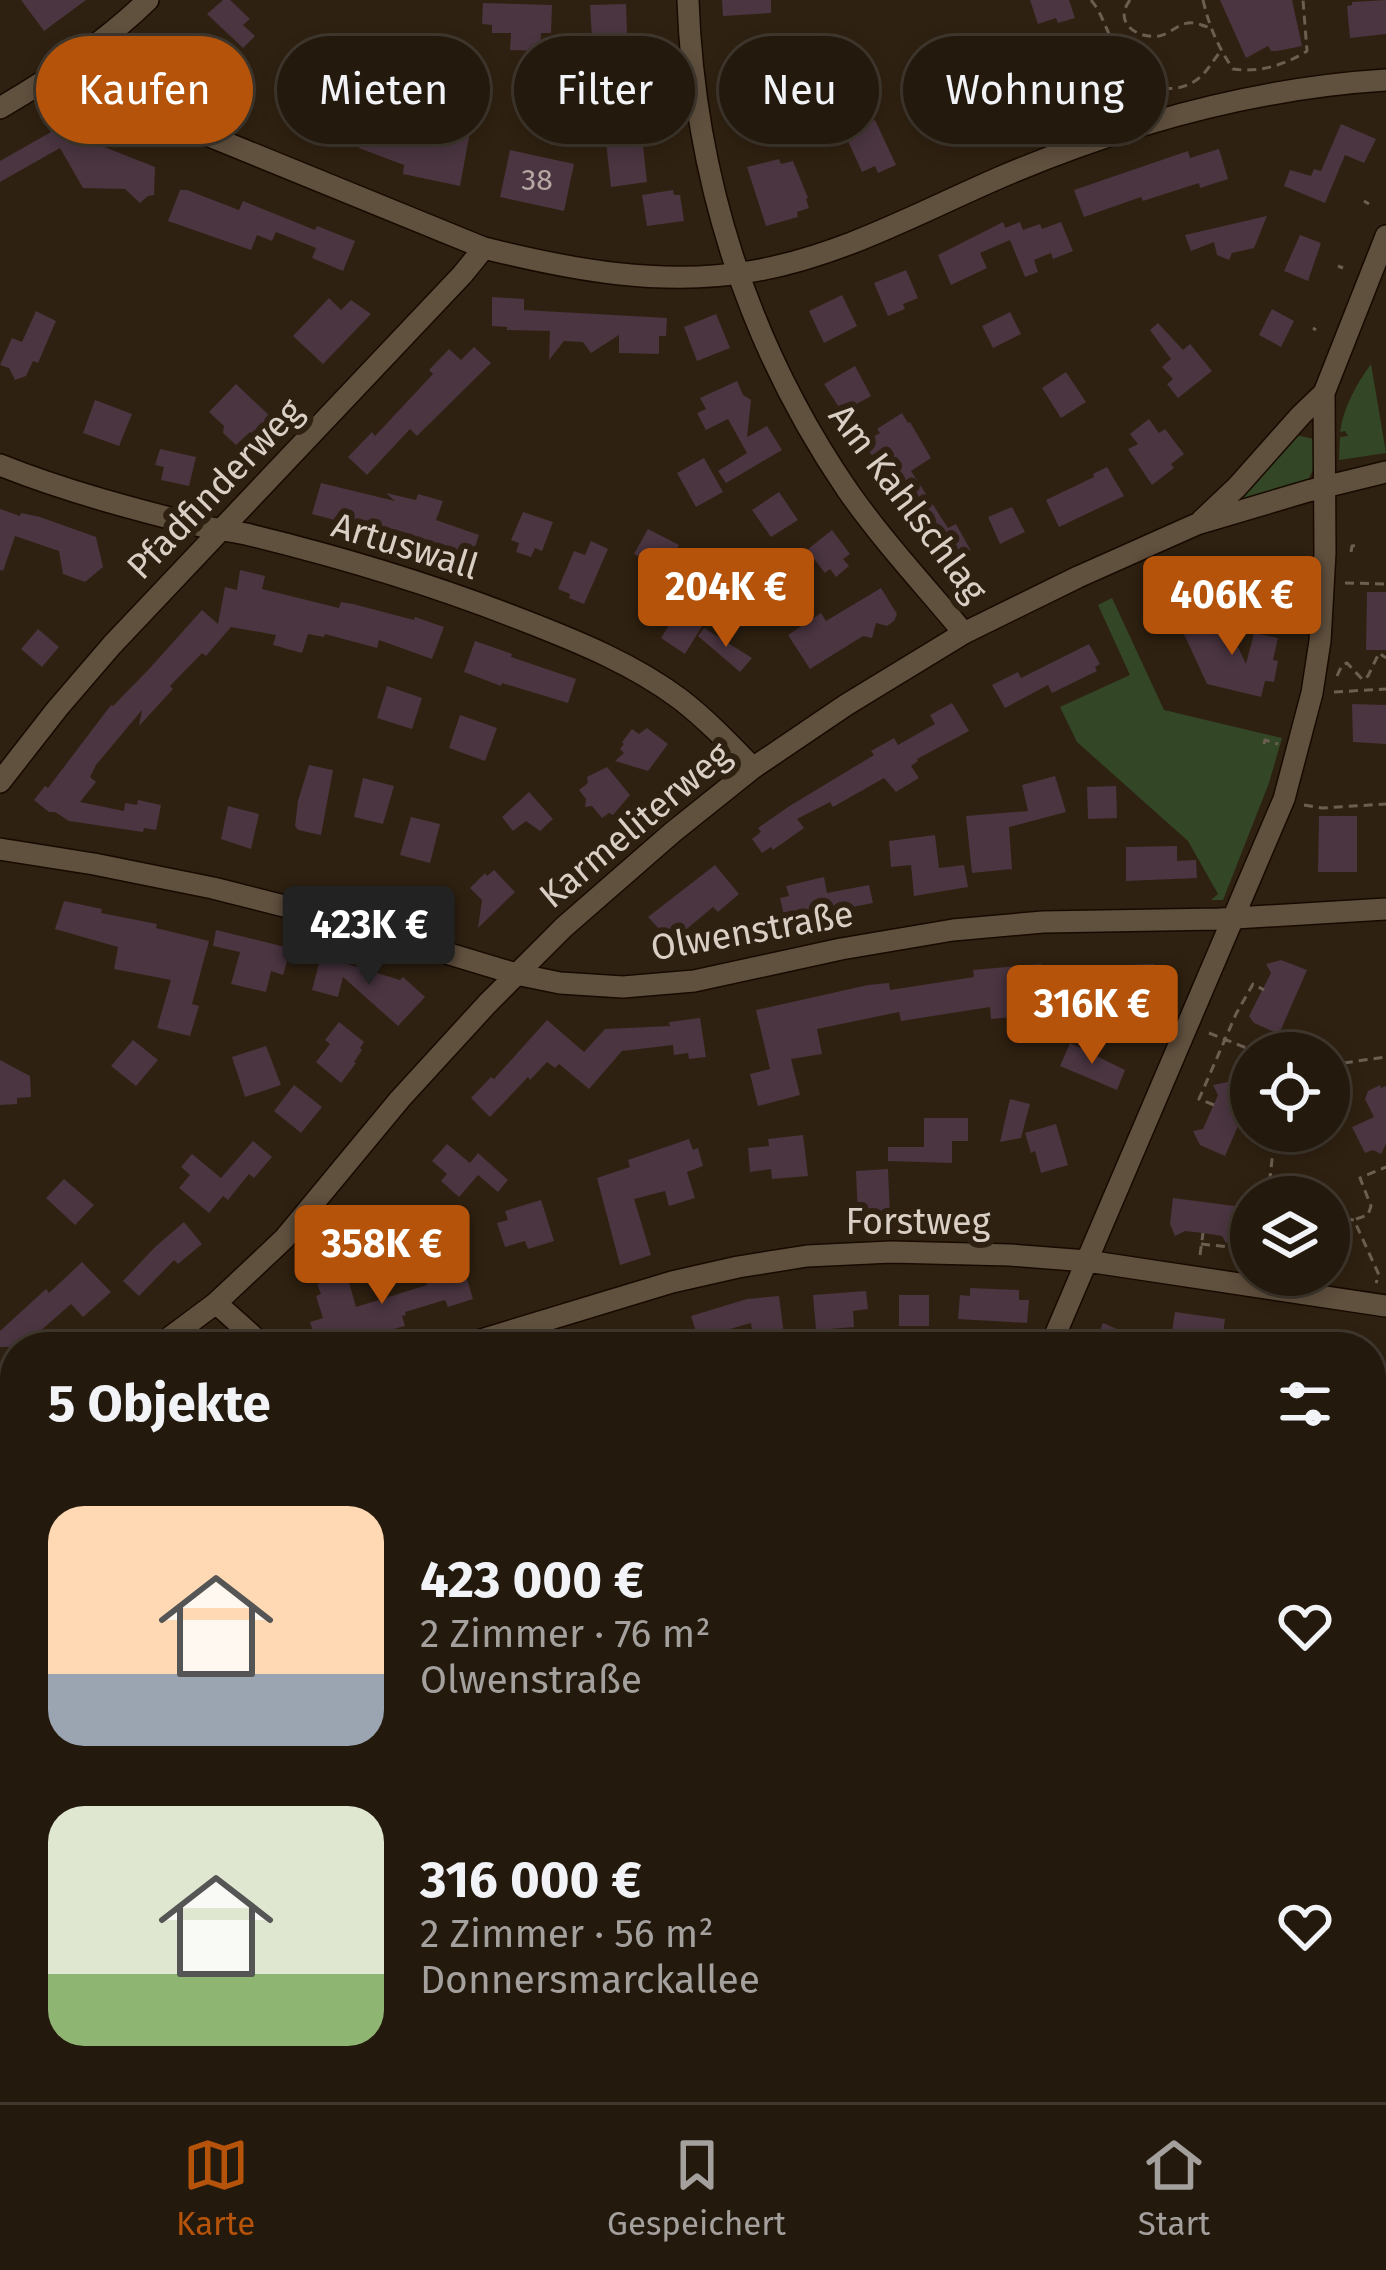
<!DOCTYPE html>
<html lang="de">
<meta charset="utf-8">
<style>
body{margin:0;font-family:"Fira Sans",sans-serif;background:#2f261b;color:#f1f3f6;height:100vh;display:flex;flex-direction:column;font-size:45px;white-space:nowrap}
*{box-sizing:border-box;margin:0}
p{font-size:39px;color:#a3a09d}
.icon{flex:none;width:66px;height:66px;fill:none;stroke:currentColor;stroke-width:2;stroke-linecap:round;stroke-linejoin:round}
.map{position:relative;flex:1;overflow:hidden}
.sheet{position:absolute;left:0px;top:1332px;width:1386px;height:771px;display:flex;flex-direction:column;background:#23190d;border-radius:48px 48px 0 0;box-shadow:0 6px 18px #0003,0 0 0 3px #40382e}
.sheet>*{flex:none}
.guide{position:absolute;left:36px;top:36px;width:1314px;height:108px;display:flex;gap:24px}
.controls{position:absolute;left:1230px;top:1032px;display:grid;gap:24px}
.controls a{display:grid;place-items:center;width:120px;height:120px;border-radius:50%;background:#23190d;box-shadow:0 6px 18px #0003,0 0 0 3px #40382e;font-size:60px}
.price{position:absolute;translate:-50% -102px;padding:0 27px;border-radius:12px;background:#b45309;color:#fff;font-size:39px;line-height:78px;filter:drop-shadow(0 3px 6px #0008)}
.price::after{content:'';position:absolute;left:50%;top:72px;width:36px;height:27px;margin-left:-18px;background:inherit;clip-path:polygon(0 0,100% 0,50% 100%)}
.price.current{background:#222;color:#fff}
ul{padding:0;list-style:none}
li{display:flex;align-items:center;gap:36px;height:300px;padding:0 48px}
li span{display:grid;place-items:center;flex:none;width:336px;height:240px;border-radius:36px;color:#555}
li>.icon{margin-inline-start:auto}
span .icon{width:144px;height:144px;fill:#fffc;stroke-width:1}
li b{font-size:51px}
h2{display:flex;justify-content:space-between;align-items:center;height:144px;padding:0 48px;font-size:51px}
.chip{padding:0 42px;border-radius:54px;background:#23190d;box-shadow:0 6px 18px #0003,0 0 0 3px #40382e;font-size:42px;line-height:108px}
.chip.current{background:#b45309;color:#fff}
.tab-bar{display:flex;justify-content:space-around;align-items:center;height:168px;border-top:3px solid #40382e;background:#23190d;font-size:33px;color:#a3a09d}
.tab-bar a{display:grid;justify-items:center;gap:6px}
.tab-bar .current{color:#b45309}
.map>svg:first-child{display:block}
.green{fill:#334626}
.forest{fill:#43642c}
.building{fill:#4a3540}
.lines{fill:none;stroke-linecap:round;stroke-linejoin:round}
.minor-casing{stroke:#170a00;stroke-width:24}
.path{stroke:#6b5f51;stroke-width:3;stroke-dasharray:9 6;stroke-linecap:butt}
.minor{stroke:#60503e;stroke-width:21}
.labels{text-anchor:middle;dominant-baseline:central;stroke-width:12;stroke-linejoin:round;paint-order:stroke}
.number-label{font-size:30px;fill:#b5a8a4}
.street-label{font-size:36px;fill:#d9cfc5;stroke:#2f2111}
</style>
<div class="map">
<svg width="1386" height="2102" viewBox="0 0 1386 2102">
<rect width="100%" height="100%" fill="#2f2111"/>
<path class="green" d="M1371 364 1386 453 1339 460 1340 437 1348 436 1345 431 1340 432C1344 406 1356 385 1371 364Z
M1296 435 1314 439V468L1307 482 1245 500 1242 496Z
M1112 598 1164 710 1282 738 1269 783 1223 900H1211L1218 894 1188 841 1077 742 1060 707 1130 675 1098 605Z"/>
<path class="forest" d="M1371 1537 1386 1539V2102H0V1703L15 1696V2088H1371Z"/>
<path class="building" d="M21 0H86L44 31Z
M223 0H230L250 19 243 25 255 36 243 48 207 14Z
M722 0H771V13L723 16Z
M1030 0H1069L1075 18 1058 23 1056 18 1038 24Z
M1220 0H1292L1302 46 1277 51H1271L1268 46 1246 58Z
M1386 0V34L1350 38 1347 6 1352 5V2Z
M483 3 552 5 551 33H541L540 51 510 50 511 33H492V25L482 24Z
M626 4 628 60 651 59V91L656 90V110L607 111 604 38 592 39 590 5Z
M176 34 214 72 218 64 247 76 234 107 179 84 152 56Z
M793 37 795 66 781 67 788 114 774 117 775 122 743 127 737 86 729 88 726 68 747 64 745 40Z
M962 47 981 90 952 102 946 87 939 90 933 76 940 72 934 59Z
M311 72 345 85 346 80 364 86 355 110 338 103 334 113 300 100Z
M1034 79 1044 106 1018 116 1007 90Z
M385 118 400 124 412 125 414 130 441 139 442 132 469 137 460 186 403 174 404 165 359 148 370 122 382 127Z
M875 120 896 165 878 173 875 166 862 172 848 141 838 146 829 127 845 121 849 130Z
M46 124 155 167 154 195 148 196 140 203 125 189 83 188 60 148 0 182V161L51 132Z
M1341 124 1376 139 1364 163 1345 155 1325 203 1284 186 1290 170 1311 176 1314 169 1321 171Z
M642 137 647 182 611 187 606 142Z
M1219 149 1228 179 1200 188 1199 183 1143 201 1141 197 1084 217 1074 190 1188 151 1190 158Z
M510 150 574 164 564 211 500 197Z
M779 159 781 164 793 161 808 198 806 199 809 208 797 212 798 217 766 226 747 167Z
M180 190H187L239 210 243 201 315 230 317 226 355 241 343 271 312 258 316 248 276 232 272 241 257 235 251 250 168 221Z
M673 190 674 195H680L684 221 647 226 642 195Z
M1267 216 1254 248 1232 253 1229 260 1217 255 1214 242 1191 251 1185 235Z
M1003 222 1008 235 1005 228 1020 222 1023 230 1040 224 1042 229 1061 222 1073 251 1053 259 1051 253 1034 260 1038 272 1025 277 1010 240 980 253 987 268 951 285 938 255Z
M1300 235 1321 243 1308 281 1284 271Z
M906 270 918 298 903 304 905 309 888 316 874 283Z
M842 295 857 326 824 343 809 311Z
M492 297 524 299V310L667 318 666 336H659V354L619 353V335L591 353 583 342 564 341 549 360 550 331 507 330V327L492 326Z
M329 298 341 310 351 300 371 314 323 364 293 336Z
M1272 309 1294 321 1281 347 1259 335Z
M36 311 56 321 38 363 33 361 26 376 15 380 9 368 0 365 12 338 22 342Z
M1010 312 1021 334 993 348 982 326Z
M716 314 730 348 697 361 684 327Z
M1158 323 1183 350 1190 344 1212 371 1178 398 1167 384 1173 379 1162 367 1171 359 1150 330Z
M474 347 491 363 417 436 410 429 367 475 348 457 372 432 375 436 433 374 429 370 449 349 461 360Z
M855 366 871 396 842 412 824 384Z
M1066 372 1086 402 1061 418 1042 388Z
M737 381 743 395 751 400 747 437 767 426 782 450 726 483 718 471 747 453 728 419 706 430 697 413 706 409 700 398Z
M236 384 272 418 255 436 250 432 236 445 223 433 224 426 209 412Z
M95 400 132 414 119 446 83 433Z
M902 413 908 423 910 422 931 458 911 471 948 528 956 524 971 551 948 563 926 522 918 527 888 475 886 476 866 447 869 444 867 440 880 433 877 429Z
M1149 419 1159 433 1165 429 1184 454 1171 464 1174 468 1152 485 1128 449 1138 444 1130 434Z
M160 449 196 457 189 486 161 480 164 467 155 465Z
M704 458 723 492 696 507 677 473Z
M1107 467 1124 496 1059 527 1046 500 1094 477 1093 474Z
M321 483 395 501 386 493 416 500 418 494 443 501 436 520 479 535 470 562 404 541 407 533 371 523 369 529 312 514Z
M779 492 798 520 771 537 752 510Z
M1012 507 1025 532 1000 544 988 517Z
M0 509 20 516 21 513 40 517 96 537 103 567 85 582 63 574 59 551 15 536 3 571 0 570Z
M523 512 553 522 542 551 535 548 531 557 516 552 519 543 511 540Z
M648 529 679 545 664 569 634 554Z
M832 530 850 554 843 559 849 566 836 577 830 569 825 573 807 550Z
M591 541 608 549 584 604 569 598 570 594 558 589 574 551 585 555Z
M240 570 265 576 262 589 339 608 341 602 353 604 414 620 415 617 444 627 432 659 379 640 377 648 325 634 324 637 308 634 302 653 273 645 276 635 231 627 206 656 202 653 170 686 173 689 139 726 142 710 96 765 90 777 96 782 80 802 124 811 125 803 137 805 138 800 161 805 156 830 144 828 143 832 69 821 55 812H49L34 800 45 786 48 788 111 705 113 706 150 668 202 610 218 624 225 587 237 590Z
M881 588 897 614 894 621 887 626 876 623 872 638 863 636 810 669 788 635 821 613 826 621Z
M1367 592H1386V650H1366Z
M678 611 702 626 685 654 661 638Z
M1224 618 1246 664 1254 633 1278 638 1273 660 1278 661 1274 682 1265 681 1261 697 1207 684 1183 632 1211 619 1213 623Z
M704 628 752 658 740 672 698 636Z
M38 629 59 647 42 667 21 649Z
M475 641 512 654 511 657 576 679 568 703 502 683 501 686 464 672Z
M1089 644 1100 664 1095 667 1097 671 1052 693 1048 685 1005 708 992 685 1018 672 1021 678Z
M387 686 422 698 412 729 377 718Z
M952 703 969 731 917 759 918 761 911 766 919 778 896 792 884 778 833 807 830 802 797 819 804 828 773 850 771 847 762 853 752 839 761 832 758 828 788 807 874 755 871 751 894 738 898 745 935 724 930 715Z
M1352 704 1386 705V744L1353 742Z
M460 715 497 728 485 761 449 748Z
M647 728 668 744 648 771 615 761 624 753 620 749 624 744 622 742 632 729 639 734Z
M309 765 333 770 321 835 298 830 295 826 298 801Z
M607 767 630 795 613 815 609 813 602 818 592 806 585 807 586 799 579 790 588 783 587 777Z
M1055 776 1066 812 1009 827 1012 869 972 873 966 816 1028 811 1022 785Z
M363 778 394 786 383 824 354 817Z
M1116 786 1117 818 1088 819 1087 787Z
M529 792 553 819 540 831 526 821 513 831 502 817Z
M228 806 259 814 251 849 221 839Z
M1319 816H1357V872H1318Z
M411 817 440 824 430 863 400 855Z
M935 835 939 868 964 865 968 887 914 896 911 865 891 867 889 841Z
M1177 846V861L1196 860 1197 878 1126 881V847Z
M715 865 739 894 718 912 713 907 671 942 648 917Z
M494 870 515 892 478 928 482 900 470 888 485 873 487 876Z
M824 877 827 893 869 885 873 903 785 920 780 898 789 896 786 886Z
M64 901 102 909 101 913 157 924 156 928 209 941 192 1004 199 1006 190 1036 157 1028 171 980 114 969 118 947 55 929Z
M216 930 285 947 284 950 290 951 283 975 271 971 266 992 231 984 240 952 213 946Z
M321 956 400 980 403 977 425 997 398 1026 343 977 338 997 312 990Z
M1281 960 1307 970 1279 1034 1254 1023 1249 1016 1271 973 1266 964Z
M1041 964V966L1096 965 1107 996 1084 997V1002H1044L1045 1014 991 1019 990 1007 901 1021 899 1012 817 1029 822 1054 791 1059 800 1095 758 1106 750 1074 770 1069 756 1010 868 985 889 983 890 990 974 977 973 970Z
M1154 964V975L1163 974 1164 990H1155V995L1126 996V991H1114L1113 977 1126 976V965Z
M700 1018 706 1057 689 1059 688 1053 674 1055 673 1045 622 1051 589 1089 559 1064 555 1068 547 1062 530 1080 528 1077 490 1117 471 1098 491 1077 494 1079 547 1020 584 1052 605 1029 670 1026 669 1022Z
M339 1022 364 1042 360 1048 362 1050 354 1062 356 1063 341 1083 316 1062 330 1044 325 1040Z
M133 1040 158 1060 136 1086 111 1066Z
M1070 1043 1125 1070 1117 1090 1060 1066Z
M266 1046 281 1085 245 1097 232 1057Z
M0 1060 30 1076 31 1097 17 1098V1104L0 1105Z
M1228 1082 1251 1092V1096L1225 1156 1200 1145 1193 1131 1203 1129 1218 1095 1213 1085Z
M294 1085 322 1107 301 1133 274 1111Z
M1380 1085 1381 1088 1386 1086V1144L1381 1154 1373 1150 1365 1153 1352 1127 1374 1117 1365 1099 1368 1091Z
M1010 1099 1030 1104 1021 1138 1000 1142Z
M924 1118H968V1141H952V1163L888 1161V1147H924Z
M1056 1124 1068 1165 1041 1173 1035 1151 1031 1153 1025 1133Z
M803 1135 808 1176 772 1179 771 1169 750 1172 748 1148 769 1146 768 1139Z
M689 1139 693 1150 698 1148 703 1166 687 1172 695 1198 669 1206 665 1191 634 1199 651 1255 620 1265 597 1178 630 1167 628 1160Z
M253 1141 272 1157 254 1178 249 1174 228 1200 223 1196 209 1213 179 1188 190 1175 181 1167 192 1154 221 1178Z
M447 1144 470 1163 478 1153 508 1180 498 1192 478 1175 459 1197 441 1181 447 1174 432 1161Z
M888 1169 890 1217 858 1219 856 1171Z
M64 1179 94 1205 75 1225 46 1198Z
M1173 1198 1242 1207 1238 1236 1226 1243 1222 1236 1203 1233 1185 1231 1175 1236 1170 1224Z
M541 1200 554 1241 528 1249 525 1241 505 1247 497 1223 508 1220 505 1211Z
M184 1222 202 1244 178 1264 174 1260 139 1296 123 1281 155 1247Z
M82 1262 111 1292 83 1317 71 1304 22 1347H0V1331L46 1289 49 1293Z
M462 1263 473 1299 448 1307 445 1300 405 1312 406 1315 402 1316 405 1326 394 1329 395 1333 369 1340 368 1337 345 1344 344 1338 318 1346 310 1322 323 1318 316 1296 321 1294 317 1284 339 1277 341 1282 348 1279 356 1307 427 1285 424 1275Z
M970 1288 1019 1290V1300H1029L1027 1323 958 1319 960 1295 970 1296Z
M866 1291 868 1309 853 1311 854 1327 816 1330 813 1295Z
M899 1295H929V1326H899Z
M779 1296 784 1335 753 1339 751 1323 698 1338 691 1316 747 1299Z
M1175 1312 1225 1319 1221 1347 1170 1345Z
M1103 1323 1158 1347H1093Z"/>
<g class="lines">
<g class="minor-casing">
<path id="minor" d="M688 0C694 176 748 345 848 491 883 541 925 586 964 633
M64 69 72 80 484 248C572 270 663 287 754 271 845 255 923 210 1008 174 1127 124 1256 88 1386 80
M0 108C53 77 104 43 148 0
M0 465C65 491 133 509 201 526 216 529 231 531 246 534 341 557 434 585 525 621 579 642 633 664 680 699 706 719 730 744 753 768
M1202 520 1237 487 1301 415 1324 393
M0 782 57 709 112 645 462 275 484 248
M0 849 94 864 213 888 327 917 516 974 560 983 623 987 694 981 841 949 953 930 1043 922 1219 919 1386 909
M216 1303 265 1347
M157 1347 216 1303 284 1239 400 1099 487 1004 564 927 673 832 753 768 846 705 964 633 1078 577 1197 524 1308 491 1386 472
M458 1347 672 1282 738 1267 807 1256 891 1252 1010 1255 1087 1261 1386 1306
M1050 1347 1284 799 1312 693 1320 641 1325 553 1324 393 1386 236
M0 1442 15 1434"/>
</g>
<path class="path" d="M1091 0 1097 8C1106 25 1112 43 1121 60 1135 86 1171 97 1195 81 1206 74 1212 62 1220 52
M1130 0C1113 22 1136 39 1159 36 1170 34 1176 25 1188 23 1196 22 1200 25 1208 27
M1203 0C1209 26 1218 47 1233 69 1259 73 1285 65 1307 51L1303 0
M1364 201 1369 204
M1338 266 1343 268
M1313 328 1316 330
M1351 552 1352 546 1358 545
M1345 583 1386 584
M1337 676 1342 665 1347 663 1363 680 1368 676 1379 653 1386 658
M1334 692 1386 689
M1264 744 1265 740 1278 744
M1304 805 1322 808 1386 804
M1209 1033 1259 1053
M1329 1065 1386 1057
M1214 1105 1199 1099 1236 1014 1253 984 1264 990
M1268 1197 1275 1131
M1330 1217 1354 1220 1379 1275 1376 1283
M1356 1219 1368 1215 1371 1206 1360 1178 1386 1167
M1201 1244 1251 1249
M1200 1255 1203 1233
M1371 1604H1386
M0 1775 15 1767
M0 1787 15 1792
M1371 1961 1386 1957
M227 2102 228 2088
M475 2102 476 2088
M727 2102 735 2088
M1298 2102V2088"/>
<use href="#minor" class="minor"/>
</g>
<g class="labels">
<g class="number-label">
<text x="537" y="180">38</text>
</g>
<g class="street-label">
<text transform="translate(215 489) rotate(-46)">Pfadfinderweg</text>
<text transform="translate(908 503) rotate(53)">Am Kahlschlag</text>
<text transform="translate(405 546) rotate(17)">Artuswall</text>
<text transform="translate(635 825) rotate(-40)">Karmeliterweg</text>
<text transform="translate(752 931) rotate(-10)">Olwenstraße</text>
<text x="918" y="1222">Forstweg</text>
</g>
</g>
</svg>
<div class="controls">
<a><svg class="icon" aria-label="locate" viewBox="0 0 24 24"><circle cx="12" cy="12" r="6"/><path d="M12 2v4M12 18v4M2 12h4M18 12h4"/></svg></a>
<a><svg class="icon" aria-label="layers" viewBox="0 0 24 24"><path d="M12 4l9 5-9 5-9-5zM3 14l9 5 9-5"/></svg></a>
</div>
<b class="price" style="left:726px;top:650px">204K €</b>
<b class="price" style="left:1232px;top:658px">406K €</b>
<b class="price current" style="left:369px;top:988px">423K €</b>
<b class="price" style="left:1092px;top:1067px">316K €</b>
<b class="price" style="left:382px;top:1307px">358K €</b>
<div class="guide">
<a class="chip current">Kaufen</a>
<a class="chip">Mieten</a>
<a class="chip">Filter</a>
<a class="chip">Neu</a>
<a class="chip">Wohnung</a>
</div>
<section class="sheet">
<h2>5 Objekte<svg class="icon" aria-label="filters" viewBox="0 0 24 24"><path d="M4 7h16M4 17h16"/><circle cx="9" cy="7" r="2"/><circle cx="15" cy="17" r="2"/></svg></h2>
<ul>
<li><span style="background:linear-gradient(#ffd9b3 70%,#9aa5b1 0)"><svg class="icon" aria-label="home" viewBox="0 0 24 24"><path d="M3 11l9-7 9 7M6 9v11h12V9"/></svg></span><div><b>423 000 €</b><p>2 Zimmer · 76 m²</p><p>Olwenstraße</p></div><svg class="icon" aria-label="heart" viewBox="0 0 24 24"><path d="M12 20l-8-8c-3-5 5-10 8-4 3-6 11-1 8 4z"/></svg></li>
<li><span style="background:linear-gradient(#dfe7d0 70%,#8fb573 0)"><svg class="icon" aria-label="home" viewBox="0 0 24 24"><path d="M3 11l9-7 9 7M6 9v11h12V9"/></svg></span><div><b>316 000 €</b><p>2 Zimmer · 56 m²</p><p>Donnersmarckallee</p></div><svg class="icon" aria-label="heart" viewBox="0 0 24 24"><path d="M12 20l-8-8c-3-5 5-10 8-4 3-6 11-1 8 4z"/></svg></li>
</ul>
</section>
</div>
<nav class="tab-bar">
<a class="current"><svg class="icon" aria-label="map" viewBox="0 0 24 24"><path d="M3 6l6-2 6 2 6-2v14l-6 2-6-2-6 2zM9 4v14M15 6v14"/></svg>Karte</a>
<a><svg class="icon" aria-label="saved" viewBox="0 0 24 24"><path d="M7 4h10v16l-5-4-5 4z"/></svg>Gespeichert</a>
<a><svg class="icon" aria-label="home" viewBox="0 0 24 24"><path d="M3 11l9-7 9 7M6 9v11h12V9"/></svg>Start</a>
</nav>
